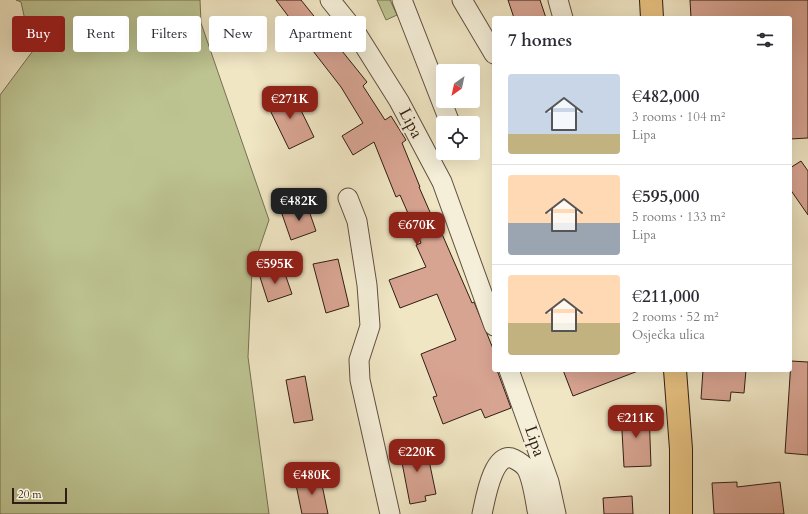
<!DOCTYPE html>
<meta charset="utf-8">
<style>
body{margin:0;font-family:Cardo,serif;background:#f2f2f3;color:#2b2b33;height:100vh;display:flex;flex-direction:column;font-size:15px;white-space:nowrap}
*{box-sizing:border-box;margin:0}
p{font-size:13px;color:#7c7c81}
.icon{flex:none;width:22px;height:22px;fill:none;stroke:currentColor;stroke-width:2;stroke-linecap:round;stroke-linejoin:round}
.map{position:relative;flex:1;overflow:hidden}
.panel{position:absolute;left:492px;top:16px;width:300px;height:356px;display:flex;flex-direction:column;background:#fff;border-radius:4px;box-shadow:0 4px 16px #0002}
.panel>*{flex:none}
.banner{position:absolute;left:12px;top:16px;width:380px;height:36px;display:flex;gap:8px}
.needle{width:26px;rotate:213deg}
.tools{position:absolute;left:436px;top:64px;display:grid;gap:8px}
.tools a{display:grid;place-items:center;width:44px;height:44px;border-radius:4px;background:#fff;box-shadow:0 4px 16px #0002;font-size:20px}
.scale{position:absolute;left:12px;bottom:10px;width:55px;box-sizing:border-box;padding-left:4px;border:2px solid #301d14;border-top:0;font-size:11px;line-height:14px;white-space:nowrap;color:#301d14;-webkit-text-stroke:3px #f5efd9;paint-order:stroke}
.price{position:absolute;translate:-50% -34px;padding:0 9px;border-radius:8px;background:#8f2418;color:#fff;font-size:13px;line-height:26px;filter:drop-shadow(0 1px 2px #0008)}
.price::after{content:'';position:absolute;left:50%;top:24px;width:12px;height:9px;margin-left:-6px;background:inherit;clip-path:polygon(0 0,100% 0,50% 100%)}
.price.current{background:#222;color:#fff}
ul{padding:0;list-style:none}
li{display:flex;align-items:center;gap:12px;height:100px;padding:0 16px}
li+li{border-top:1px solid #e1e1e2}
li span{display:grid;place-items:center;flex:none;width:112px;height:80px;border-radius:4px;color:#555}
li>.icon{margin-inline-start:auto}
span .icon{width:48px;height:48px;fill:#fffc;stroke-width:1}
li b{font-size:17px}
h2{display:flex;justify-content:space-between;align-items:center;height:48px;padding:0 16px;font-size:17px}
.pill{padding:0 14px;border-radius:4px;background:#fff;box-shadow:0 4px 16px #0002;font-size:14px;line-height:36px}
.pill.current{background:#8f2418;color:#fff}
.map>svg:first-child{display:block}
.green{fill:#bdc492;stroke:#767053}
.building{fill:#d8a492;stroke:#301d14}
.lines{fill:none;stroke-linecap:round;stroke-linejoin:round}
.minor-casing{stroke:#604f40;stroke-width:21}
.major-casing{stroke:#301d14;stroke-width:24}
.minor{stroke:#f5efd9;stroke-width:19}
.major{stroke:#e8c382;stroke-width:22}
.labels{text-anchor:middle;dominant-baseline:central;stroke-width:4;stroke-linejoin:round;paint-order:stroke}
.street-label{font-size:17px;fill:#301d14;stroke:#f5efd9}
</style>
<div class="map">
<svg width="808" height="514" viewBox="0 0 808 514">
<rect width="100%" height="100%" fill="#f0e6c4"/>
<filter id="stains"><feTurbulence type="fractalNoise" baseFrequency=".005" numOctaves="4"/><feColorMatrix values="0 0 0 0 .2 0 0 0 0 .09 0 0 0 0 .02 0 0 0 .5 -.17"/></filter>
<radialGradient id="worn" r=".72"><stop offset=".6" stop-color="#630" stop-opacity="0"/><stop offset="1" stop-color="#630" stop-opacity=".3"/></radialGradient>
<path class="green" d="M16 0H200L201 23 269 220 252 270 248 357 269 514H0V95L32 52 21 2Z
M377 0H390L397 15 386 20Z"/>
<path class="building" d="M276 0H301L367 82 363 86 385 120 391 116 406 140 402 143 420 187H419L440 235 442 234 472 303 474 302 494 351V370H497L511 408 485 418 481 409 443 424 433 397 437 396 421 354 456 340 437 294 400 308 389 280 426 267 416 245 421 243 400 195 396 197 374 142 353 155 342 136 363 123 341 87 306 42 307 41Z
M508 0H540L546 18H514Z
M690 0H808V138L790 139V18H691Z
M292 92 314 137 289 149 267 104Z
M801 161 808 171V215L790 189V168Z
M307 205 316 231 291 240 282 214Z
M338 259 349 306 326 313 313 264Z
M283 268 292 294 268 302 259 274Z
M791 361 808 362V455L785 453Z
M563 370H638V371L573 396Z
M703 370H746L744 393 731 392 730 401 701 399Z
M305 376 313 420 294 423 286 380Z
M649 411 651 466 624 467 621 413Z
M416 444 417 448 426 446 436 494 425 496 426 501 410 504 399 447Z
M320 475 328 514H302L295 480Z
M737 482V487L780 482 784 514H714L712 483Z
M632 496 633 514H604L603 498Z"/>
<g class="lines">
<g class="minor-casing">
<path id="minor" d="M330 0 355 31 399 101 442 182 494 326
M402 0 450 123
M462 0 494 54
M558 0 563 18
M348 198 357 221 367 285 370 326 359 360 360 380 390 514
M509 370 549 482 556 514
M482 514C485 501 493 449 514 459 518 461 523 464 526 468 532 477 535 499 537 510L540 514"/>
</g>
<g class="major-casing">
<path id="major" d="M651 0 652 18
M675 370 681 449V514"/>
</g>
<use href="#minor" class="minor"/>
<use href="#major" class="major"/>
</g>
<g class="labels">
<g class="street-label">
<text transform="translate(411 123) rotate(62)">Lipa</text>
<text transform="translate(535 441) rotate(71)">Lipa</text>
</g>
</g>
<rect width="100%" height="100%" filter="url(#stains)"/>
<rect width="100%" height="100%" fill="url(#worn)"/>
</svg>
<div class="tools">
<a><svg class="needle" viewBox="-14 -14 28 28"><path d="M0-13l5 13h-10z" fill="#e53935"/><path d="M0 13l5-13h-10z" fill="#7c7c81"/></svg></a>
<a><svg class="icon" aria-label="locate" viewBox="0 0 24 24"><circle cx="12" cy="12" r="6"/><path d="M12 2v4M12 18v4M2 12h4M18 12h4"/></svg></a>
</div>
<div class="scale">20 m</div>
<b class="price" style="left:290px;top:120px">€271K</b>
<b class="price current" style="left:299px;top:222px">€482K</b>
<b class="price" style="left:417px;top:246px">€670K</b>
<b class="price" style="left:275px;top:285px">€595K</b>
<b class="price" style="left:636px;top:439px">€211K</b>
<b class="price" style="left:417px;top:473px">€220K</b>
<b class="price" style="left:312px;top:496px">€480K</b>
<div class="banner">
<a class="pill current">Buy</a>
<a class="pill">Rent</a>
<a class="pill">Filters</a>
<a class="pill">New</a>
<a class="pill">Apartment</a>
</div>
<section class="panel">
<h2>7 homes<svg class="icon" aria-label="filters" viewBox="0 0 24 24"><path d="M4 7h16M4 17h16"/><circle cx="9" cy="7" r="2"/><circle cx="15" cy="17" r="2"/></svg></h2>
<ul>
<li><span style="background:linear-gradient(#c9d6e8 75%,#c2b280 0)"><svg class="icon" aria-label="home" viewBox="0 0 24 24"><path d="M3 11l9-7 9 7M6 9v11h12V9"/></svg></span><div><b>€482,000</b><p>3 rooms · 104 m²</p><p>Lipa</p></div></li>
<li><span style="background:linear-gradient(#ffd9b3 60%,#9aa5b1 0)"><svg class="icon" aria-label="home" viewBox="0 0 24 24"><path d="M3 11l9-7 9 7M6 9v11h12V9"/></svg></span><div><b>€595,000</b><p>5 rooms · 133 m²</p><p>Lipa</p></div></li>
<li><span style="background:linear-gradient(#ffd9b3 60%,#c2b280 0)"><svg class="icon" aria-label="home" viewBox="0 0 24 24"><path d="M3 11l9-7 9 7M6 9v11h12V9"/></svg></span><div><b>€211,000</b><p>2 rooms · 52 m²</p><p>Osječka ulica</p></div></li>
</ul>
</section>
</div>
